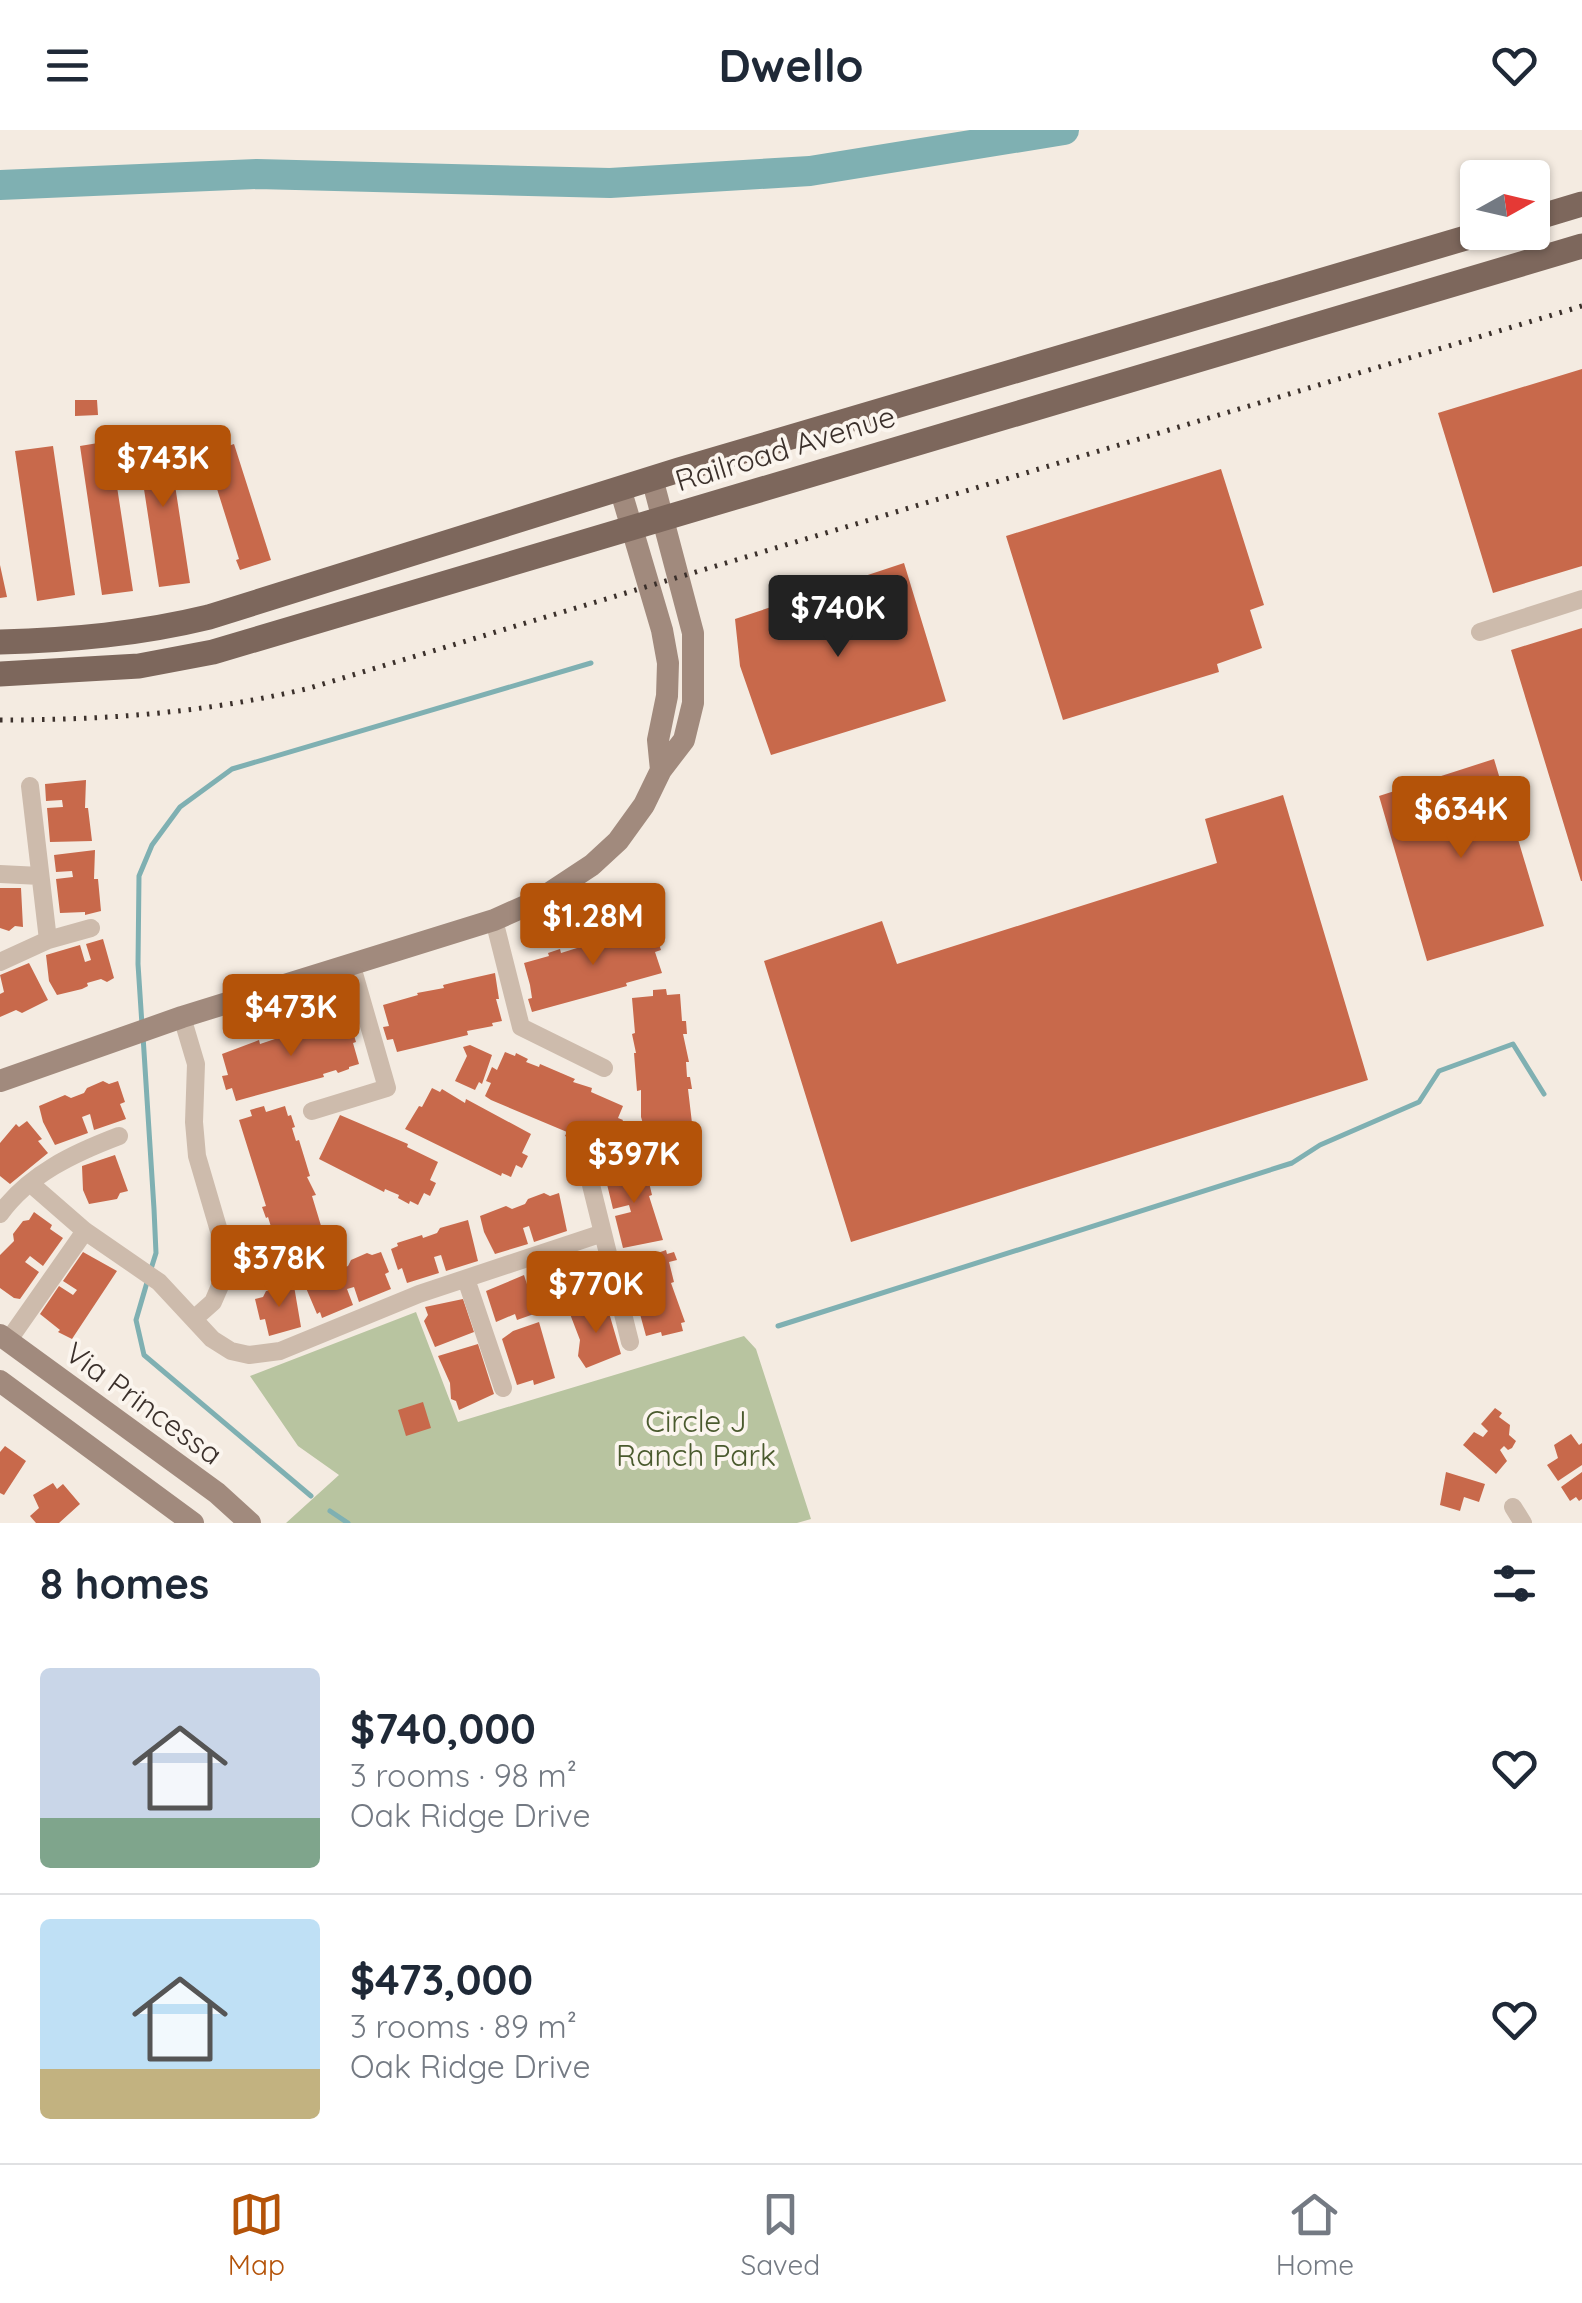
<!DOCTYPE html>
<meta charset="utf-8">
<style>
body{margin:0;font-family:Quicksand,sans-serif;background:#f6f6f7;color:#1f2937;height:100vh;display:flex;flex-direction:column;font-size:38px;white-space:nowrap}
*{box-sizing:border-box;margin:0}
p{font-size:32px;color:#747a83}
.icon{flex:none;width:55px;height:55px;fill:none;stroke:currentColor;stroke-width:2;stroke-linecap:round;stroke-linejoin:round}
.map{position:relative;height:1393px;overflow:hidden}
.sheet{display:flex;flex-direction:column;background:#fff;flex:1}
.sheet>*{flex:none}
.needle{width:65px;rotate:82deg}
.fabs{position:absolute;left:1460px;top:30px;display:grid;gap:20px}
.fabs a{display:grid;place-items:center;width:90px;height:90px;border-radius:10px;background:#fff;box-shadow:0 2px 8px #0004;font-size:50px}
.price{position:absolute;translate:-50% -85px;padding:0 22px;border-radius:10px;background:#b45309;color:#fff;font-size:32px;line-height:65px;filter:drop-shadow(0 2px 5px #0008)}
.price::after{content:'';position:absolute;left:50%;top:60px;width:30px;height:22px;margin-left:-15px;background:inherit;clip-path:polygon(0 0,100% 0,50% 100%)}
.price.current{background:#222;color:#fff}
ul{padding:0;list-style:none}
li{display:flex;align-items:center;gap:30px;height:250px;padding:0 40px}
li+li{border-top:2px solid #e0e1e3}
li span{display:grid;place-items:center;flex:none;width:280px;height:200px;border-radius:10px;color:#555}
li>.icon{margin-inline-start:auto}
span .icon{width:120px;height:120px;fill:#fffc;stroke-width:1}
li b{font-size:42px}
h2{display:flex;justify-content:space-between;align-items:center;height:120px;padding:0 40px;font-size:42px}
header{display:flex;justify-content:space-between;align-items:center;height:130px;padding:0 40px;background:#fff;font-size:45px;font-weight:700}
.dock{display:flex;justify-content:space-around;align-items:center;height:140px;border-top:2px solid #e0e1e3;background:#fff;font-size:28px;color:#747a83}
.dock a{display:grid;justify-items:center;gap:5px}
.dock .current{color:#b45309}
.map>svg:first-child{display:block}
.green{fill:#b8c4a0}
.lines{fill:none;stroke-linecap:round;stroke-linejoin:round}
.stream{stroke:#7fb0b2;stroke-width:5}
.river{stroke:#7fb0b2;stroke-width:30}
.building{fill:#c8694b}
.street{stroke:#cdbbac;stroke-width:18}
.secondary{stroke:#a18a7d;stroke-width:22}
.primary{stroke:#7d675c;stroke-width:25}
.rail{stroke:#3b302b;stroke-width:5;stroke-dasharray:2.5 8;stroke-linecap:butt}
.labels{text-anchor:middle;dominant-baseline:central;stroke-width:8;stroke-linejoin:round;paint-order:stroke}
.street-label{font-size:30px;fill:#3b302b;stroke:#fbf5ee}
.park-label{font-size:30px;fill:#4a5a2e;stroke:#fbf5ee}
</style>
<header><svg class="icon" aria-label="menu" viewBox="0 0 24 24"><path d="M4 6h16M4 12h16M4 18h16"/></svg>Dwello<svg class="icon" aria-label="heart" viewBox="0 0 24 24"><path d="M12 20l-8-8c-3-5 5-10 8-4 3-6 11-1 8 4z"/></svg></header>
<div class="map">
<svg width="1582" height="1393" viewBox="0 0 1582 1393">
<rect width="100%" height="100%" fill="#f4ebe1"/>
<path class="green" d="M416 1182 458 1292 744 1206 756 1219 811 1389 797 1393H286L339 1345 298 1316 250 1246Z"/>
<g class="lines">
<path class="stream" d="M142 895 138 834 139 746 152 715 180 677 232 639 591 533
M143 906 154 1079 156 1123 151 1139
M148 1149 136 1190 144 1225 311 1366
M778 1196 1292 1033 1320 1015 1419 972 1439 941 1513 914 1544 964
M330 1381 348 1393"/>
<path class="river" d="M0 55 257 44 610 53 810 41 1064 0"/>
</g>
<path class="building" d="M1582 239V436L1493 463 1438 283Z
M75 270H97L98 285 75 286Z
M167 303 190 453 159 457 136 307Z
M110 311 133 461 102 465 80 316Z
M234 314 271 430 240 440 236 430 239 429 207 327 196 331 194 324 204 321 205 324Z
M53 316 75 465 37 471 15 321Z
M1221 339 1264 475 1250 480 1262 518 1217 534 1219 542 1063 590 1006 406Z
M904 433 946 571 771 625 740 536 735 489Z
M0 435 7 467 0 468Z
M1582 498V751H1581L1511 520Z
M1494 629 1544 796 1427 831 1379 666Z
M86 650 85 678H88L92 711 50 712 47 678 63 677 62 670 46 671 45 654Z
M1283 665 1368 950 851 1112 764 831 882 791 897 834 1217 733 1205 689Z
M95 720 94 749H98L101 781 85 785V782L60 783 56 749 73 747 72 741 56 742 54 725Z
M0 758H21L23 797 15 796 9 801 0 798Z
M648 796 652 809 657 808 661 820 655 822 662 843 626 853 627 856 532 882 528 869 532 868 530 855 524 833 549 826 548 823 560 819 561 823 577 818 576 815 588 811 589 815 603 810 602 807Z
M103 809 114 848 107 852 101 849 87 853 88 856 82 859 57 865 49 851 46 825 80 815 85 832 91 830 86 814Z
M29 833 48 870 22 883 16 880 0 887V864L4 862 0 845Z
M495 843 499 869H496L502 891 492 893 493 896 467 901 468 905 397 922 393 909 387 910 383 897 389 896 383 875 418 865 417 863 444 858 443 855 455 852Z
M666 859 667 865 680 864 682 891H686L687 904H683L689 932H686L687 947H690L692 959H688L692 993 679 994V1000L666 1001 665 995 644 997 641 987V960L637 961 634 923H636L632 904 635 903 632 868 653 866V860Z
M352 885 356 898 352 899 356 912 353 913 359 934 349 937V939L338 943 336 940 323 944 324 947 236 971 232 958 226 960 222 946 228 945 222 924 259 910 260 914 275 909 274 906 286 902 287 905 313 894V897Z
M470 915 492 925 482 954 479 952 475 960 455 951 467 926 463 917Z
M505 922 515 926 516 923 528 929 526 932 539 937 540 934 575 949 573 952 592 958 591 962 623 976 618 988 623 990 617 1003 611 1001 603 1020 593 1018 577 1008 576 1011 565 1006 567 1002 491 970 485 966 491 953 486 951 492 937 497 940Z
M103 951 109 954 118 951 125 972 120 974 126 989 94 1000 90 984 82 987 88 1003 55 1015 43 992 39 976 65 965 71 968 84 963 87 958Z
M432 958 440 962 442 959 465 973 466 969 531 1004 522 1023 528 1026 522 1038 516 1035 511 1047 502 1043 501 1046 405 999 419 976 422 977Z
M264 976 266 982 285 976 288 986 291 985 295 997 292 998 296 1011 299 1010 310 1046 307 1047 316 1065 312 1066 322 1099 302 1105 304 1112 291 1116 289 1109 276 1113 268 1087 266 1088 262 1077 266 1076 239 990 252 986 250 980Z
M340 985 408 1014 407 1017 438 1032 430 1050 436 1053 430 1066 424 1063 418 1075 410 1071 409 1074 398 1068 399 1065 385 1059 384 1062 319 1029Z
M27 991 42 1009 38 1011 48 1023 10 1054 0 1046V1013L16 994 19 997Z
M115 1025 128 1061 120 1063 117 1069 89 1074 83 1060 82 1036Z
M640 1032 642 1041 646 1040 652 1065 649 1066 663 1110 623 1118 615 1086 631 1082 629 1075 613 1079 605 1046 620 1042 619 1038Z
M544 1063 550 1066 559 1063 567 1101 534 1112 529 1096 523 1098 528 1114 495 1124 484 1102 480 1086 506 1076 512 1079 525 1074 528 1069Z
M34 1082 52 1095 50 1099 63 1108 43 1136 30 1126 25 1132 39 1142 20 1169 14 1168 0 1158V1125L14 1111 13 1104 23 1091 29 1090Z
M468 1090 478 1131 446 1141 441 1125 434 1127 439 1143 407 1153 402 1138 398 1140 391 1119 398 1116 397 1113 422 1105 423 1108 437 1103 440 1098Z
M666 1120 667 1124 674 1122 677 1130 669 1132 674 1152 671 1153 685 1192 681 1193 683 1201 662 1206 661 1202 646 1206 637 1173 653 1169 651 1162 636 1166 627 1134Z
M83 1122 117 1141 72 1209 58 1202 60 1200 40 1184 59 1156 73 1165 77 1160 63 1151Z
M381 1122 389 1142 385 1144 391 1159 359 1172 354 1157 347 1159 353 1175 322 1188 320 1182 317 1184 303 1151 329 1139 335 1141 348 1136 351 1130 367 1123 372 1125Z
M591 1126 597 1127 605 1160 570 1173 568 1165 561 1163 556 1135Z
M524 1145 534 1176 531 1177 534 1184 517 1190 515 1184 496 1192 486 1161Z
M294 1156 301 1197 269 1206 265 1189 260 1190 255 1169 263 1167 266 1161Z
M463 1169 474 1202 435 1217 424 1191 428 1185 425 1177Z
M603 1175 607 1176 621 1224 586 1238 578 1226 580 1210 570 1184Z
M539 1192 555 1248 534 1255 533 1250 517 1255 502 1209 513 1201Z
M478 1214 494 1264 459 1280 456 1271 451 1269 450 1253 438 1226Z
M423 1272 431 1298 406 1306 398 1280Z
M1495 1278 1502 1283 1499 1287 1510 1295 1509 1305 1516 1311 1512 1318 1508 1320 1504 1316 1500 1320 1507 1331 1496 1344 1463 1315 1474 1302 1483 1307 1488 1301 1481 1294Z
M1571 1304 1579 1315 1582 1313V1335L1558 1351 1547 1335 1558 1328 1554 1315Z
M5 1316 26 1331 4 1365 0 1363V1322Z
M1446 1342 1485 1354 1479 1372 1464 1367 1460 1381 1440 1375Z
M1582 1342V1369L1579 1371 1576 1367 1570 1371 1561 1357Z
M53 1353 57 1359 63 1354 80 1374 59 1393H36L30 1386 39 1378 33 1365Z"/>
<g class="lines">
<path class="street" d="M1480 502 1582 469
M30 656 48 810
M0 744 40 746
M494 790 521 897 604 938
M0 832 48 810 91 798
M182 887 196 934 194 992 197 1026 229 1135 213 1172 195 1188
M312 981 387 958 351 833
M31 1054 85 1101 159 1152 212 1209 231 1221 249 1225 280 1221 419 1164 603 1103
M591 1055 630 1212
M0 1084C29 1044 74 1023 119 1006
M466 1149 503 1258
M8 1211 85 1101
M1513 1377 1523 1393"/>
<path class="secondary" d="M620 358 662 500 668 533 667 566 658 610 661 640
M0 951 182 887 494 790 539 770 592 735 618 711 644 675 661 640 684 610 693 573V503L652 348
M0 1205 217 1363 250 1393
M0 1251 193 1393"/>
<path class="primary" d="M1532 89 1582 74
M0 512C72 510 139 504 209 487L679 340 1486 102
M0 544 139 536 213 522 1582 116"/>
<path class="rail" d="M0 590C106 590 202 583 306 559L1582 176"/>
</g>
<g class="labels">
<g class="street-label">
<text transform="translate(785 318) rotate(-17)">Railroad Avenue</text>
<text transform="translate(144 1273) rotate(36)">Via Princessa</text>
</g>
<g class="park-label">
<text x="696" y="1291">Circle J<tspan x="696" dy="34">Ranch Park</tspan></text>
</g>
</g>
</svg>
<div class="fabs">
<a><svg class="needle" viewBox="-14 -14 28 28"><path d="M0-13l5 13h-10z" fill="#e53935"/><path d="M0 13l5-13h-10z" fill="#747a83"/></svg></a>
</div>
<b class="price" style="left:163px;top:380px">$743K</b>
<b class="price current" style="left:838px;top:530px">$740K</b>
<b class="price" style="left:1461px;top:731px">$634K</b>
<b class="price" style="left:593px;top:838px">$1.28M</b>
<b class="price" style="left:291px;top:929px">$473K</b>
<b class="price" style="left:634px;top:1076px">$397K</b>
<b class="price" style="left:279px;top:1180px">$378K</b>
<b class="price" style="left:596px;top:1206px">$770K</b>
</div>
<section class="sheet">
<h2>8 homes<svg class="icon" aria-label="filters" viewBox="0 0 24 24"><path d="M4 7h16M4 17h16"/><circle cx="9" cy="7" r="2"/><circle cx="15" cy="17" r="2"/></svg></h2>
<ul>
<li><span style="background:linear-gradient(#c9d6e8 75%,#7fa58c 0)"><svg class="icon" aria-label="home" viewBox="0 0 24 24"><path d="M3 11l9-7 9 7M6 9v11h12V9"/></svg></span><div><b>$740,000</b><p>3 rooms · 98 m²</p><p>Oak Ridge Drive</p></div><svg class="icon" aria-label="heart" viewBox="0 0 24 24"><path d="M12 20l-8-8c-3-5 5-10 8-4 3-6 11-1 8 4z"/></svg></li>
<li><span style="background:linear-gradient(#bfe0f5 75%,#c2b280 0)"><svg class="icon" aria-label="home" viewBox="0 0 24 24"><path d="M3 11l9-7 9 7M6 9v11h12V9"/></svg></span><div><b>$473,000</b><p>3 rooms · 89 m²</p><p>Oak Ridge Drive</p></div><svg class="icon" aria-label="heart" viewBox="0 0 24 24"><path d="M12 20l-8-8c-3-5 5-10 8-4 3-6 11-1 8 4z"/></svg></li>
</ul>
</section>
<nav class="dock">
<a class="current"><svg class="icon" aria-label="map" viewBox="0 0 24 24"><path d="M3 6l6-2 6 2 6-2v14l-6 2-6-2-6 2zM9 4v14M15 6v14"/></svg>Map</a>
<a><svg class="icon" aria-label="saved" viewBox="0 0 24 24"><path d="M7 4h10v16l-5-4-5 4z"/></svg>Saved</a>
<a><svg class="icon" aria-label="home" viewBox="0 0 24 24"><path d="M3 11l9-7 9 7M6 9v11h12V9"/></svg>Home</a>
</nav>
